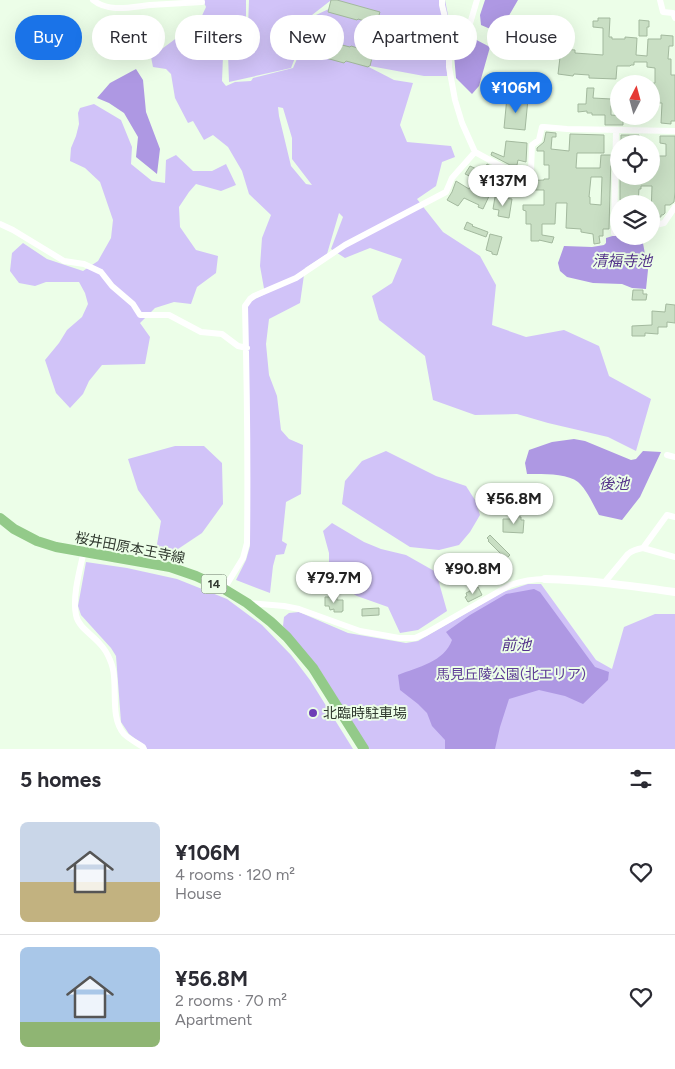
<!DOCTYPE html>
<meta charset="utf-8">
<style>
body{margin:0;font-family:Figtree,"Noto Sans JP",sans-serif;background:#f2f2f3;color:#2b2b33;height:100vh;display:flex;flex-direction:column;font-size:19px;white-space:nowrap}
*{box-sizing:border-box;margin:0}
p{font-size:16px;color:#7c7c81}
.icon{flex:none;width:28px;height:28px;fill:none;stroke:currentColor;stroke-width:2;stroke-linecap:round;stroke-linejoin:round}
.map{position:relative;height:749px;overflow:hidden}
.details{display:flex;flex-direction:column;background:#fff;flex:1}
.details>*{flex:none}
.top-card{position:absolute;left:15px;top:15px;width:645px;height:45px;display:flex;gap:10px}
.needle{width:32px;rotate:6deg}
.buttons{position:absolute;left:610px;top:75px;display:grid;gap:10px}
.buttons a{display:grid;place-items:center;width:50px;height:50px;border-radius:50%;background:#fff;box-shadow:0 5px 20px #0002;font-size:25px}
.price{position:absolute;translate:-50% -42px;padding:0 11px;border-radius:18px;background:#fff;color:#222;font-size:16px;line-height:32px;filter:drop-shadow(0 1px 2px #0008)}
.price::after{content:'';position:absolute;left:50%;top:30px;width:15px;height:11px;margin-left:-8px;background:inherit;clip-path:polygon(0 0,100% 0,50% 100%)}
.price.current{background:#1a73e8;color:#fff}
ul{padding:0;list-style:none}
li{display:flex;align-items:center;gap:15px;height:125px;padding:0 20px}
li+li{border-top:1px solid #e1e1e2}
li span{display:grid;place-items:center;flex:none;width:140px;height:100px;border-radius:8px;color:#555}
li>.icon{margin-inline-start:auto}
span .icon{width:60px;height:60px;fill:#fffc;stroke-width:1}
li b{font-size:21px}
h2{display:flex;justify-content:space-between;align-items:center;height:60px;padding:0 20px;font-size:21px}
.tag{padding:0 18px;border-radius:22px;background:#fff;box-shadow:0 5px 20px #0002;font-size:18px;line-height:45px}
.tag.current{background:#1a73e8;color:#fff}
.map>svg:first-child{display:block}
.green{fill:#d1c3f8;fill-rule:evenodd}
.water{fill:#ae98e3}
.building{fill:#c9dfc4;stroke:#a3b99e;fill-rule:evenodd}
.lines{fill:none;stroke-linecap:round;stroke-linejoin:round}
.minor{stroke:#fff;stroke-width:6}
.tertiary{stroke:#fff;stroke-width:8}
.primary{stroke:#93ca89;stroke-width:10}
.poi-dot{fill:#6d3eb6;stroke:#ecfee8;stroke-width:2}
.labels{text-anchor:middle;dominant-baseline:central;stroke-width:4;stroke-linejoin:round;paint-order:stroke}
.shield{fill:#ecfee8;stroke:#6a7668;stroke-width:1}
.shield-label{font-size:12px;font-weight:bold;fill:#323b31}
.street-label{font-size:14px;fill:#323b31;stroke:#ecfee8}
.park-label{font-size:14px;fill:#5d3d95;stroke:#ecfee8}
.poi-label{font-size:14px;fill:#323b31;stroke:#ecfee8;text-anchor:start}
.water-label{font-size:15px;font-style:italic;fill:#54338a;stroke:#ecfee8}
</style>
<div class="map">
<svg width="675" height="749" viewBox="0 0 675 749">
<rect width="100%" height="100%" fill="#ecfee8"/>
<path class="green" d="M203 0H246V25L221 23 223 56 222 81 226 86 235 82 251 81 253 78 293 68 316 15 333 7 374 15 363 64 394 80 413 83 400 125 407 142 451 146 455 157 442 162 436 186 417 199 443 232 480 256 496 285 492 325 526 337 564 330 599 346 609 376 651 399 636 451 608 437 548 423 517 414 475 415 433 400 425 356 379 320 372 296 392 283 402 259 370 248 345 258 331 249 343 217 339 213 327 254 305 268 300 303 269 319 266 344 269 375 277 396 281 430 289 439 303 445 301 494 286 502 282 541 287 544 284 554 276 555 273 566 270 593 236 580 246 560 250 546V525L247 307 251 301 265 294 260 266 262 238 271 215 249 194 242 171 228 147 213 135 204 140 193 121 188 123 175 98 171 74 166 69 153 67 151 57 178 37 190 38 193 35 206 7ZM278 107 283 108 292 138V159L312 185 306 184 291 166 279 116Z
M249 0H445L450 25 453 27 446 38 447 76H424L370 66 368 57 381 22 379 12 330 1 312 15 291 68 229 82 227 26 248 27Z
M94 104 121 120 132 147 131 164 152 181 165 183 166 160 176 155 193 171H212L226 164 236 185 221 191 196 184 189 192 179 207 180 227 196 250 218 256 216 273 197 287 191 304 174 302 155 308 140 323 150 337 145 364 102 365 89 381 83 394 70 408 56 393 45 360 59 343 67 330 82 317 88 304 85 293 79 282H46L35 286 19 283 10 271 12 253 23 243 47 259 83 271 98 261 111 238 113 220 100 182 85 168 70 161 71 148 76 136 79 124 78 113 80 108Z
M175 446H204L222 463 223 504 202 533 172 553 156 550 161 521 138 490 128 459Z
M386 451 436 476 466 486 475 500 480 515 470 532 459 545 439 550 410 547 342 504 345 481 362 461Z
M332 523 364 542 381 549 406 555 436 572 447 611 418 630 400 633 388 607 357 596 329 579V553L323 531Z
M86 562 127 568 177 579 227 599 262 625 291 655 310 680 353 749H146L145 746 129 734 121 722 116 656 111 648 81 615 78 606Z
M528 584H541L596 660 612 669 624 627 655 614H675V749H369L318 667 283 626 284 617 289 613 299 612 348 633 406 643 418 641 503 592Z"/>
<path class="water" d="M485 0H518L507 19 495 31 481 25 480 15Z
M465 34 490 47 479 86 472 94 456 78 453 43 456 36Z
M136 69 143 80 146 112 160 149 157 174 136 157 138 137 124 113 109 103 97 98 110 83Z
M619 234V236H640L642 238 648 270 646 289 632 288 622 284 593 283 567 277 560 271 558 263 564 246 592 247 604 245 606 243V238Z
M574 439 585 441 631 460 636 459 643 451 661 452 640 497 622 520 599 515C593 504 587 490 578 482 567 473 541 474 527 474L525 463 529 450 552 442Z
M534 589 540 592 595 667 609 672 608 680 583 704 565 696 539 690 509 699 500 727 495 749H445V740L432 726 427 713 418 704 400 690 398 675C418 667 444 662 452 640L446 632 470 615 506 594Z"/>
<path class="building" d="M331 0H337L380 12 379 15 390 19 382 51 381 50 379 55 373 54 370 66H369L368 67 346 61 344 63 322 57H321L320 59 299 51 303 37 306 38 307 35 317 37 316 39 334 44V43L350 47 351 46 361 49 368 22 358 19 357 20 328 12Z
M598 18H610L609 37H612V39H625V37L637 38 636 55 647 56 648 39H661V35L673 36V46H669L668 59H671V75H675V121H671V124L661 123 662 103H658L657 90 651 89V83H655V68L647 67V62H634V65H631L630 66H617L616 79 589 78V75L574 74 573 76 558 74 561 49 575 50V53L603 55V28L593 27V21H598Z
M639 20 649 21V27H647V36H639Z
M587 88H594L593 98 611 99V115L623 116V125H605V115H592V113H587V111L578 112V104H586Z
M507 97 528 99 525 130 504 128Z
M546 132 556 133V137H552L551 149 569 151 570 134 604 135V153H577L576 168H600L601 155H611L609 229H603V236H599L600 243 594 244 593 234 581 232V229L566 228 567 203H556L555 224H542V235L554 237 552 243 539 240V241H531V224H526V211L523 210V205H544V190H528V192H523L522 181 544 180V179H549V165H544V151H537V148L544 142ZM591 177H602L601 205 590 204V197H589Z
M621 135H639V144H621Z
M660 136H675V192L674 202 670 205H665V213L663 215H661V217H655L651 216 652 186H641V189H639L638 204H629V200H620V176H651V156H666V144L660 143Z
M506 141 527 143 526 162 518 160 517 165H510L491 155 492 152 504 157Z
M487 164 504 173 502 178 498 177 483 209 478 207 479 205 464 198 458 206 447 200 452 192 456 181 469 189 474 178 465 174 470 166 483 172Z
M495 197 512 199 509 218 498 216 499 210 493 209Z
M467 222 473 225 472 226 488 232 486 237 464 229Z
M490 234 502 237 497 255 492 254V252L486 250Z
M633 290H643V294H647L646 300H632Z
M666 304 675 305V323L667 322V327H658V334L645 333V336H632V326L652 325V311L665 312Z
M512 516 521 517V520H524L523 533 503 532V519H512Z
M490 535 510 555 506 559 488 541 489 540 487 538Z
M478 587 482 595 468 602 465 597 467 596 466 593Z
M325 597H337V600H343V611H342V612H334V609L330 610 329 606H325Z
M379 608V615L362 616V609Z"/>
<g class="lines">
<path class="minor" d="M93 0C109 13 131 7 150 5 167 4 184 3 202 2
M442 0V5L450 38
M477 0 469 27 452 33 449 46V67L455 100 462 123 475 152 497 164 509 170 531 171 532 145 539 140 542 127H544L567 129 675 131
M660 0 663 12 673 13 675 18
M616 130 614 233 619 232
M0 224 13 230 64 261 84 264 101 272 112 286 133 304 140 315H169L201 332 222 334 238 346 247 348
M651 226 664 223 675 207
M667 455 675 457
M643 548 667 515 675 517
M84 551C80 569 72 597 76 615 78 627 93 635 100 644 104 648 108 655 110 660 120 681 108 716 124 734 129 739 137 743 143 747L144 749
M604 583 628 554C633 550 637 549 643 548L675 557
M224 589 243 558 247 543C248 464 247 385 245 306L250 299 254 296 296 278 345 245 446 192 452 178 475 152
M248 603 284 606 299 609 360 631 399 638H415L426 633 510 585C522 581 532 579 545 579"/>
<path class="tertiary" d="M545 579C589 580 632 586 675 592"/>
<path class="primary" d="M0 518 14 529 37 541 56 547 170 567 196 576 224 589 247 603 271 622 287 637 313 668 364 749"/>
</g>
<circle class="poi-dot" cx="313" cy="713" r="5"/>
<g class="labels">
<rect class="shield" x="201.5" y="574.5" width="25" height="19" rx="4"/>
<g class="shield-label">
<text x="214" y="584">14</text>
</g>
<g class="street-label">
<text transform="translate(130 548) rotate(11)">桜井田原本王寺線</text>
</g>
<g class="park-label">
<text x="511" y="674">馬見丘陵公園(北エリア)</text>
</g>
<g class="poi-label">
<text x="323" y="713">北臨時駐車場</text>
</g>
<g class="water-label">
<text x="622" y="261">清福寺池</text>
<text x="614" y="484">後池</text>
<text x="516" y="645">前池</text>
</g>
</g>
</svg>
<div class="buttons">
<a><svg class="needle" viewBox="-14 -14 28 28"><path d="M0-13l5 13h-10z" fill="#e53935"/><path d="M0 13l5-13h-10z" fill="#7c7c81"/></svg></a>
<a><svg class="icon" aria-label="locate" viewBox="0 0 24 24"><circle cx="12" cy="12" r="6"/><path d="M12 2v4M12 18v4M2 12h4M18 12h4"/></svg></a>
<a><svg class="icon" aria-label="layers" viewBox="0 0 24 24"><path d="M12 4l9 5-9 5-9-5zM3 14l9 5 9-5"/></svg></a>
</div>
<b class="price current" style="left:516px;top:114px">¥106M</b>
<b class="price" style="left:503px;top:207px">¥137M</b>
<b class="price" style="left:514px;top:525px">¥56.8M</b>
<b class="price" style="left:473px;top:595px">¥90.8M</b>
<b class="price" style="left:334px;top:604px">¥79.7M</b>
<div class="top-card">
<a class="tag current">Buy</a>
<a class="tag">Rent</a>
<a class="tag">Filters</a>
<a class="tag">New</a>
<a class="tag">Apartment</a>
<a class="tag">House</a>
</div>
</div>
<section class="details">
<h2>5 homes<svg class="icon" aria-label="filters" viewBox="0 0 24 24"><path d="M4 7h16M4 17h16"/><circle cx="9" cy="7" r="2"/><circle cx="15" cy="17" r="2"/></svg></h2>
<ul>
<li><span style="background:linear-gradient(#c9d6e8 60%,#c2b280 0)"><svg class="icon" aria-label="home" viewBox="0 0 24 24"><path d="M3 11l9-7 9 7M6 9v11h12V9"/></svg></span><div><b>¥106M</b><p>4 rooms · 120 m²</p><p>House</p></div><svg class="icon" aria-label="heart" viewBox="0 0 24 24"><path d="M12 20l-8-8c-3-5 5-10 8-4 3-6 11-1 8 4z"/></svg></li>
<li><span style="background:linear-gradient(#a9c7e8 75%,#8fb573 0)"><svg class="icon" aria-label="home" viewBox="0 0 24 24"><path d="M3 11l9-7 9 7M6 9v11h12V9"/></svg></span><div><b>¥56.8M</b><p>2 rooms · 70 m²</p><p>Apartment</p></div><svg class="icon" aria-label="heart" viewBox="0 0 24 24"><path d="M12 20l-8-8c-3-5 5-10 8-4 3-6 11-1 8 4z"/></svg></li>
</ul>
</section>
